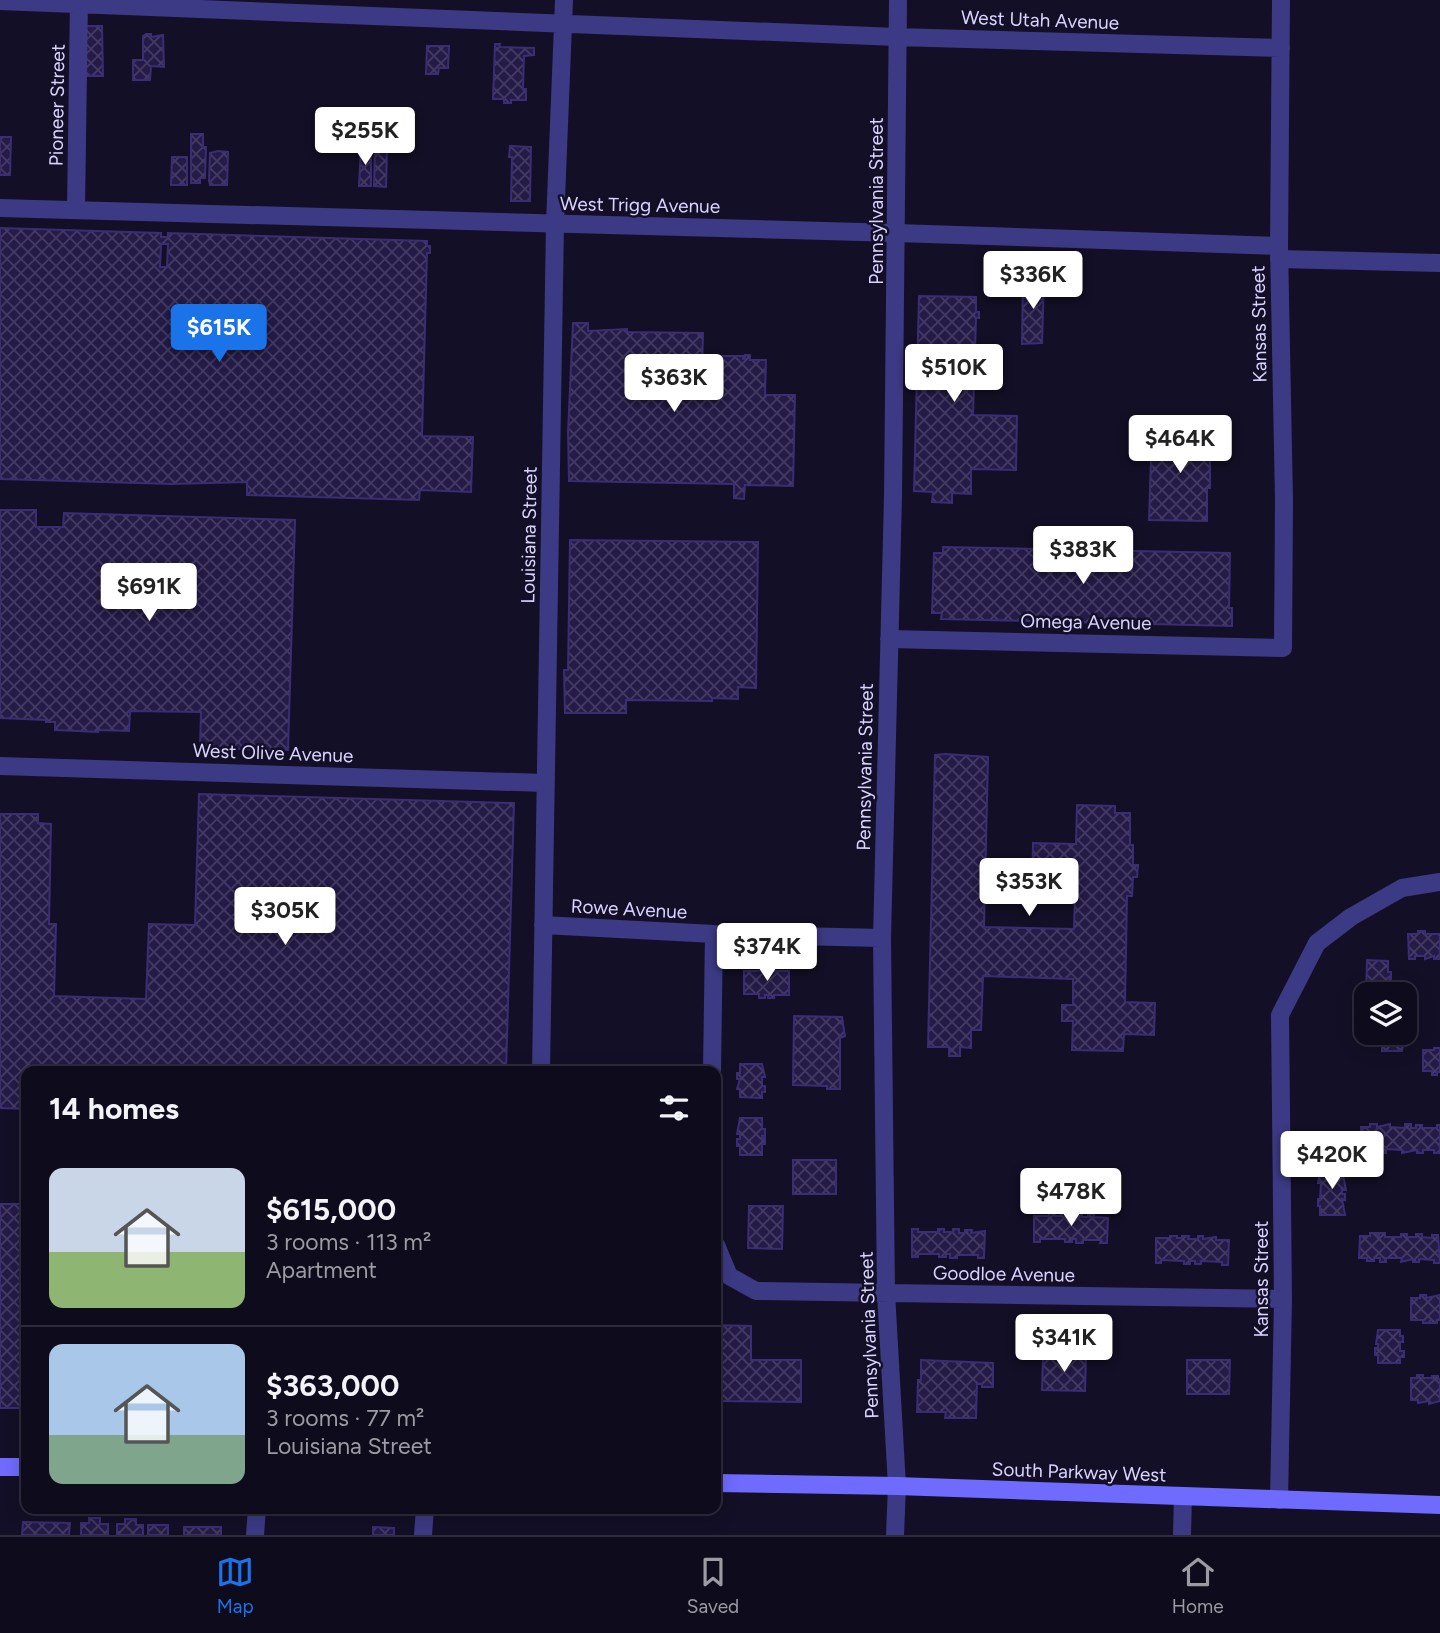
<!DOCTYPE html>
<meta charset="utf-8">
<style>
body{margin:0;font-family:Figtree,sans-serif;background:#171425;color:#f1f3f6;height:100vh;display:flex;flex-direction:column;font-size:26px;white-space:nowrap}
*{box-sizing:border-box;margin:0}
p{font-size:23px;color:#9b9ba3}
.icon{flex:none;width:38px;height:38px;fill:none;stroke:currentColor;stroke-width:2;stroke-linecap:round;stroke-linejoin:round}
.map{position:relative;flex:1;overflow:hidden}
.sheet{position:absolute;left:21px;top:1066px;width:700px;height:448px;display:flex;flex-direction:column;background:#0e0b1c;border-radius:14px;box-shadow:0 4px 18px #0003,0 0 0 2px #2e2b3b}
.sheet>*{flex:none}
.buttons{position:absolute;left:1354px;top:982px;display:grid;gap:14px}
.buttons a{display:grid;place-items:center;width:63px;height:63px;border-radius:14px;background:#0e0b1c;box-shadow:0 4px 18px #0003,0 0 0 2px #2e2b3b;font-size:35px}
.price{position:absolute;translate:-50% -60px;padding:0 16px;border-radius:7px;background:#fff;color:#222;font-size:23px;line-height:46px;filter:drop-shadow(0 2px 4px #0008)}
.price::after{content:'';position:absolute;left:50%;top:42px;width:21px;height:16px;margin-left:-10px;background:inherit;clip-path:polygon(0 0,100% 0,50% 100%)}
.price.current{background:#1a73e8;color:#fff}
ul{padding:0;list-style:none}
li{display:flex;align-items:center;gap:21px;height:175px;padding:0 28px}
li+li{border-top:2px solid #2e2b3b}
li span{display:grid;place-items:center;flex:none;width:196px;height:140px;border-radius:14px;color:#555}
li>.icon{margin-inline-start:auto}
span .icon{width:84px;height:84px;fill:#fffc;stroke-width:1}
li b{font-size:30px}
h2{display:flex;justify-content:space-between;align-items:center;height:84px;padding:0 28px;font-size:30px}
.menu{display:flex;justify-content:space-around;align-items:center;height:98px;border-top:2px solid #2e2b3b;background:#0e0b1c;font-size:19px;color:#9b9ba3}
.menu a{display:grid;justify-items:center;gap:4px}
.menu .current{color:#1a73e8}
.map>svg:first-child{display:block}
.building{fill:url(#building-cross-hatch);stroke:#3b2d73;stroke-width:2;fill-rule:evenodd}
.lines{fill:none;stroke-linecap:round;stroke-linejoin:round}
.minor{stroke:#3d3a85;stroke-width:18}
.tertiary{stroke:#3d3a85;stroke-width:18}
.secondary{stroke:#6f6bff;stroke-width:18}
.labels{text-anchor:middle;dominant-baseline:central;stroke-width:5;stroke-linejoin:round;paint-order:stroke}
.street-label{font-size:19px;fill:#d9d4ff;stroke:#130f26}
</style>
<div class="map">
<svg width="1440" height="1535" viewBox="0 0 1440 1535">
<defs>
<pattern id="building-cross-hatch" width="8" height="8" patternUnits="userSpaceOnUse" patternTransform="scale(1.75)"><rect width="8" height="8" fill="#241b47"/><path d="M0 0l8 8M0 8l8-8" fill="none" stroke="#433b63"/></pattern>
</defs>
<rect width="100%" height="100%" fill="#130f26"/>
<path class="building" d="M84 26H102L103 76H84Z
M146 34H151V37L163 35 164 67 151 66 150 80H133V60H143V36Z
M495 44H500L499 47 534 48V55L524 56 523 89H526V100H511V103H504V99H493Z
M427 46H449L448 68H439L438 74H426Z
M191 134H203V147H206L205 178H200V183H191Z
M0 137H11L10 175H0Z
M361 146H371V186H359Z
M510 146 531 147 530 201H511L512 157H509Z
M375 150H387L386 187 374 186Z
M218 151 228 152 227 185H210L209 181 210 153Z
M172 157H187V185H171Z
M0 228 161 233V237H168V233L427 241V246H430V253H427L422 436 473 437 471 492 420 490 419 500 247 495V482L172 484 0 479ZM161 244H168L167 267H160Z
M1023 280H1044L1042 343 1022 344Z
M919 296 976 297V312H979V318H976L973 415 1017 416 1016 470 971 469V494L952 493V503L932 502 933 492 914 491Z
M573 323H588V331L627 329V332L703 333 702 375H708V358H711V356H743V359H745V355H750V360H766L765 395H795L793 486 745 485 744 499 734 498V484L569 481 568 432Z
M1152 427 1157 428V430L1210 431V488H1207V521L1149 520Z
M0 510H36V527H63L64 513 295 520 288 750 200 748 201 712 130 711 129 731 98 730V732L55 730V722H46V720L0 718Z
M570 540 758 542 756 688 738 687V699L712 698V701L626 700V713H565L564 670H568Z
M943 547 1230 553 1229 608H1232V626L941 619 942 613H932L934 553H943Z
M945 754 988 757 984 927 1074 929 1075 895 1032 894 1033 843 1076 844 1077 805 1115 806V813H1130V845H1133V865H1138L1137 877H1133L1132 896H1127L1125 1002 1155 1003 1154 1035 1124 1034 1123 1051 1072 1050 1073 1021H1062V1005H1073V979L983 976 981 1030H971V1048L960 1047V1056H949V1047H928L935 755Z
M199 794 514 803 506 1071H26V1109L0 1108V814H38V823L51 824 49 924H56L54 996 146 999 149 924 195 925Z
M1418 931H1425V934H1440V959H1434V956L1425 959V956H1415V959H1409L1408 934H1418Z
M1367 960 1388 961V972H1391V978H1388L1391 980V986H1387V994H1367L1366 996Z
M744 971H789V995H774V998H768V995H765V998H759V994H744Z
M794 1016 842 1017 845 1036 840 1038V1089H827V1086L793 1085Z
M1382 1032H1403L1406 1046H1403L1402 1051H1382Z
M1434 1048H1440V1072H1437V1075H1432V1071H1423V1050H1434Z
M740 1064H762L765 1077H762V1086H765V1092H762V1098L740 1097V1089H737L740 1079H737V1073H740Z
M740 1118H762V1129H765V1136H762V1138H765V1144H762V1155H740V1146H737V1139H740V1134H737Z
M1370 1124H1377V1127L1390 1124V1127L1405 1128V1124H1411V1128H1416V1125H1422V1128H1437V1125H1440V1153H1434V1150H1423V1153H1417V1150L1402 1153V1150L1386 1149V1153L1380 1152V1149L1379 1152H1372V1148H1361V1127H1370Z
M793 1160H836V1194H793Z
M1321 1167 1346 1168V1175H1343L1346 1190H1342V1194H1345V1200L1342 1199 1345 1215H1320V1206H1318V1199H1320L1321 1183H1318Z
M20 1201H26V1408H0V1204H20Z
M749 1206H783L782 1249 748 1248Z
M1049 1213H1055V1216H1061V1213L1067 1214V1217L1082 1214V1217H1088V1214H1094V1217L1108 1218 1107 1243H1100L1101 1240H1083V1243H1076V1239H1072V1242H1065V1239H1040V1242H1034V1216H1049Z
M912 1229H918V1232H938V1229H944V1232H953V1229H959V1233H965V1230H972L971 1233 985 1231 984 1258H978V1255H957V1258H950V1254H946V1257H939V1254H918V1257H912Z
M1370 1233H1377V1236H1379V1233H1385V1237H1401V1234H1407V1237H1416V1234H1422V1237L1432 1238V1235H1438L1440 1263H1434V1260L1419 1259V1262H1413V1259L1401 1262 1402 1258H1386V1262H1380V1258H1374V1261H1367V1258H1359L1360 1236H1370Z
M1170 1236H1177V1238H1182V1236H1189L1188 1239H1198V1236H1203V1239L1216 1237V1240H1229L1228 1265H1222V1262L1201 1261V1264H1195V1261H1190V1264H1184V1261L1161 1260V1263H1156V1238H1170Z
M1420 1295H1426V1298L1440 1295V1320H1437V1323H1430V1320L1429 1323H1423V1320H1411V1298H1420Z
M716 1325 751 1326V1360H801V1402L716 1401Z
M1378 1330H1400V1336H1403V1342H1400V1351H1404V1357H1400V1363H1378V1355H1375V1348H1378V1344H1376Z
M1043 1357 1086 1358 1085 1391 1042 1390Z
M921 1360 993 1363V1387H982V1384H977L976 1418H945L946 1412H917L918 1380H921Z
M1187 1360H1230L1229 1394H1187Z
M1417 1375H1423V1378H1432V1376H1438V1379H1440V1401L1429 1404V1401L1418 1403V1400H1411V1378H1417Z
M89 1518H100V1524H108V1535H81V1523H89Z
M125 1519H136V1525H143V1535H117V1524H125Z
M23 1522 70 1523 69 1535H22Z
M148 1525H168V1535H148Z
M184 1527H221V1535H184Z
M373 1527 394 1528V1535H373Z"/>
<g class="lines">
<path class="minor" d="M0 1 897 37 1281 48
M76 210 79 0
M889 639 1283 648 1284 500 1279 246 1281 0
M0 766 545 783
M543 925 714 934 882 938
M541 1071 555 224 564 0
M712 1071 714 934
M716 1245 729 1276 756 1291 1283 1299
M1279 1500 1283 1299 1280 1015 1317 943 1351 917 1402 888 1440 882
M255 1535 257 1508
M423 1535 425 1508
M895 1535 897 1486 886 1293 882 938 893 496 898 0
M1182 1535 1183 1496"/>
<path class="tertiary" d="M0 208 897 233 1279 246
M1279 259 1440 263"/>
<path class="secondary" d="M0 1467H26
M716 1483 897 1486 1440 1505"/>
</g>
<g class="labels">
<g class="street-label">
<text transform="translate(1040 20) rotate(2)">West Utah Avenue</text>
<text transform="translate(57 105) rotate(-89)">Pioneer Street</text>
<text transform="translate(876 201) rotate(-90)">Pennsylvania Street</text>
<text transform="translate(640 205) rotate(1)">West Trigg Avenue</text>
<text transform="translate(1259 324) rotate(-91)">Kansas Street</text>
<text transform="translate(529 535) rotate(-89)">Louisiana Street</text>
<text transform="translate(1086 622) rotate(1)">Omega Avenue</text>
<text transform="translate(273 753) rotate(2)">West Olive Avenue</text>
<text transform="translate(865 767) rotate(-89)">Pennsylvania Street</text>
<text transform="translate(629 909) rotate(3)">Rowe Avenue</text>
<text transform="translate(1004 1274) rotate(1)">Goodloe Avenue</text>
<text transform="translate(1261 1279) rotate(-90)">Kansas Street</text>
<text transform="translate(869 1335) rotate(-92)">Pennsylvania Street</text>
<text transform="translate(1079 1472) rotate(2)">South Parkway West</text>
</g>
</g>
</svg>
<div class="buttons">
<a><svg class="icon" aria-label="layers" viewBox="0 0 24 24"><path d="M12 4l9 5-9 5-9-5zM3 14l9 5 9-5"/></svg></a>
</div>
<b class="price" style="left:365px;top:167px">$255K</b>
<b class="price" style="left:1033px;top:311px">$336K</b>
<b class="price current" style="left:219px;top:364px">$615K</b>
<b class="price" style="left:954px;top:404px">$510K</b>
<b class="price" style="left:674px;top:414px">$363K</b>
<b class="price" style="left:1180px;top:475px">$464K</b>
<b class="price" style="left:1083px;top:586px">$383K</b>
<b class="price" style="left:149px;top:623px">$691K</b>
<b class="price" style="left:1029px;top:918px">$353K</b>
<b class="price" style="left:285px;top:947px">$305K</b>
<b class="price" style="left:767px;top:983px">$374K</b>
<b class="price" style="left:1332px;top:1191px">$420K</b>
<b class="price" style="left:1071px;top:1228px">$478K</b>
<b class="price" style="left:1064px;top:1374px">$341K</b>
<section class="sheet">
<h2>14 homes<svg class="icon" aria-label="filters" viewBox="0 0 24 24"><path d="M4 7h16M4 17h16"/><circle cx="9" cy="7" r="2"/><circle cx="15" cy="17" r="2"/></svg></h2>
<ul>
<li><span style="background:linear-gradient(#c9d6e8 60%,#8fb573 0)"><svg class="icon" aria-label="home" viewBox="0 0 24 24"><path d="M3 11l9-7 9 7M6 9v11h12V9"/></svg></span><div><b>$615,000</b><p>3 rooms · 113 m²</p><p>Apartment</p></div></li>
<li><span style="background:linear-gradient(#a9c7e8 65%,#7fa58c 0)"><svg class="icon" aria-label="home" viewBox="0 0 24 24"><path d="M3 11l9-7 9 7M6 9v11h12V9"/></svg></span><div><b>$363,000</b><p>3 rooms · 77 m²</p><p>Louisiana Street</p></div></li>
</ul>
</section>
</div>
<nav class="menu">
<a class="current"><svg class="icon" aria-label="map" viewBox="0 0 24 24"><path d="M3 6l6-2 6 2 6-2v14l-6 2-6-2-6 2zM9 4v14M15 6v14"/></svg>Map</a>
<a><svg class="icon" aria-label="saved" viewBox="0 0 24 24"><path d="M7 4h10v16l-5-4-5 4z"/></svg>Saved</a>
<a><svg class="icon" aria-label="home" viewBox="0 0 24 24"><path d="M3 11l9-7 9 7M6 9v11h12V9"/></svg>Home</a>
</nav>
